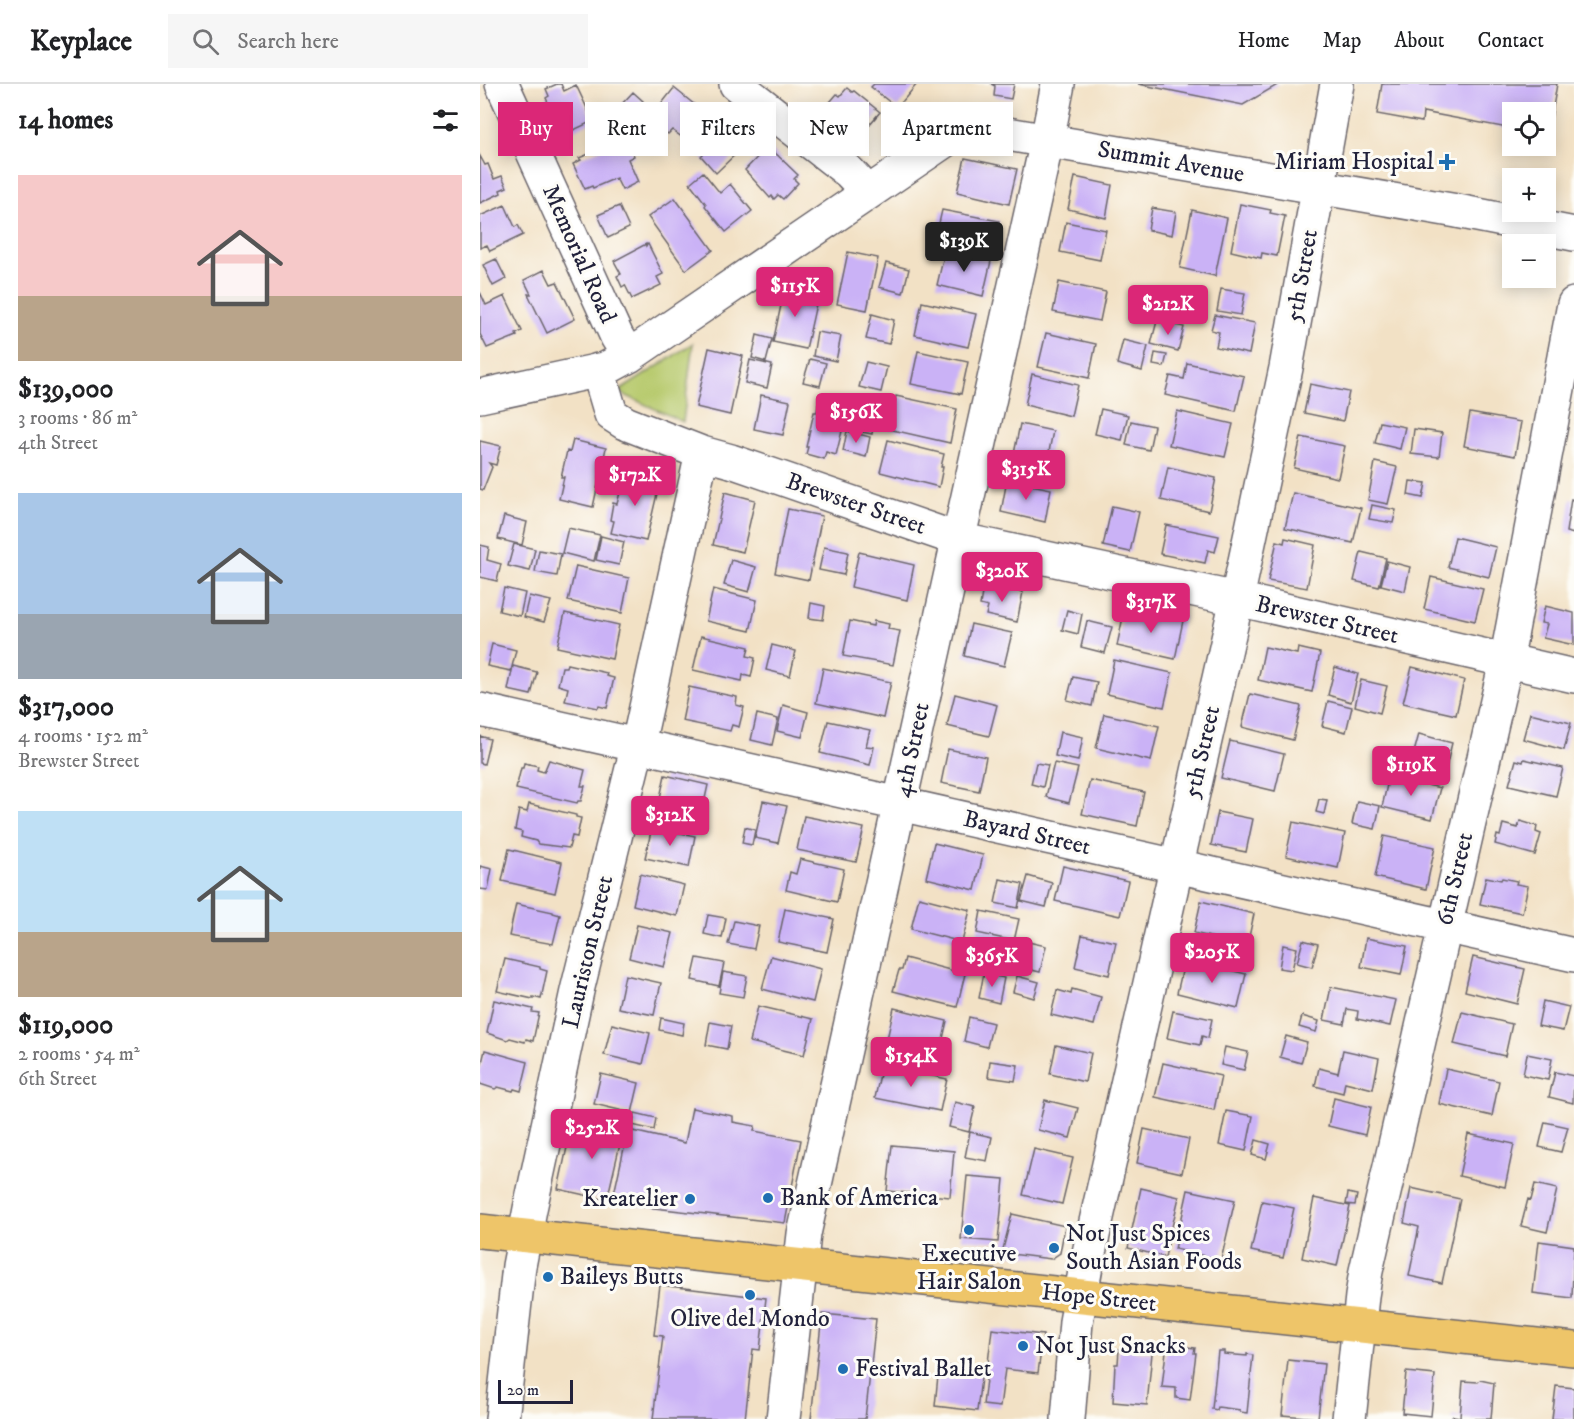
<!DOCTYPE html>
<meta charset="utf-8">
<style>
body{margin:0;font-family:"IM FELL DW Pica",serif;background:#f6f6f6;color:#202124;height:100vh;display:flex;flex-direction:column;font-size:22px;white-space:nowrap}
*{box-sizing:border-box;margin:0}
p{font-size:20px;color:#757577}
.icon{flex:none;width:33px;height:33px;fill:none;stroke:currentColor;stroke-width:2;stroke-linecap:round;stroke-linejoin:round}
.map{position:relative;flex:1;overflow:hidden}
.drawer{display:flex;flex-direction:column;background:#fff;width:480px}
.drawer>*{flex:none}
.guide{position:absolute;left:18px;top:18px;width:570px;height:54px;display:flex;gap:12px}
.controls{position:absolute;left:1022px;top:18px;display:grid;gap:12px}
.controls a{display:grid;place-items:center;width:54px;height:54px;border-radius:0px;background:#fff;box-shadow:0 3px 15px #0003;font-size:30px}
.scale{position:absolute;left:18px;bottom:15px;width:75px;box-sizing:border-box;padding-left:6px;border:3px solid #22223b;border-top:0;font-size:16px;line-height:21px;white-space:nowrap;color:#22223b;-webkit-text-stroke:4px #fdfcf7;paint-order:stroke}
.price{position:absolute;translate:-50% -51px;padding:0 14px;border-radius:6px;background:#db2777;color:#fff;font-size:20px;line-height:39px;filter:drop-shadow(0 2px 3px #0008)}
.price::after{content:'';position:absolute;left:50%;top:36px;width:18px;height:14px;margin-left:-9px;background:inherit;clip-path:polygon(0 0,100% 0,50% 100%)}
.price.active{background:#222;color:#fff}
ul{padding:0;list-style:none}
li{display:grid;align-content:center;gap:12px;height:318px;padding:0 18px}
li span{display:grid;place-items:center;height:186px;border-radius:0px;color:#555}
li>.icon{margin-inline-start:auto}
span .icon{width:108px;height:108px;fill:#fffc;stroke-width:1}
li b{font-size:26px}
h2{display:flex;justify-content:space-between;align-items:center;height:72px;padding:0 18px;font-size:26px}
.tag{padding:0 21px;border-radius:0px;background:#fff;box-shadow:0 3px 15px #0003;font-size:21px;line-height:54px}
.tag.active{background:#db2777;color:#fff}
header{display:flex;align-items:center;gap:36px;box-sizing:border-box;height:84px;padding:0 30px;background:#fff;border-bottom:2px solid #e0e0e0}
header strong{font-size:28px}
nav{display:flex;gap:33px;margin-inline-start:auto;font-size:21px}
.search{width:420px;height:54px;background:#f6f6f6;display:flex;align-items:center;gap:15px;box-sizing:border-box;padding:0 21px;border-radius:0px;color:#757577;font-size:22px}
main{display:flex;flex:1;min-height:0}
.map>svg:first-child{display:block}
.green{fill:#b8ca6e;stroke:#6d7654;stroke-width:1.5}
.building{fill:#cab2f6}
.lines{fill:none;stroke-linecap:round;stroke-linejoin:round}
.minor-casing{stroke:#6b656b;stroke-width:36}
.major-casing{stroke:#6b656b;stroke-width:36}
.minor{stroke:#fff;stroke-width:33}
.major{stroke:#eec569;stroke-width:33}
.poi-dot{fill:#1f6fb2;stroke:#fdfcf7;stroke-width:2}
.labels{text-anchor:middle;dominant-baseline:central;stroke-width:6;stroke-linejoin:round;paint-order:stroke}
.street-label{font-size:24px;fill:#22223b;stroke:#fdfcf7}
.poi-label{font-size:24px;fill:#22223b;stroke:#fdfcf7;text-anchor:start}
</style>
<header>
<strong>Keyplace</strong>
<div class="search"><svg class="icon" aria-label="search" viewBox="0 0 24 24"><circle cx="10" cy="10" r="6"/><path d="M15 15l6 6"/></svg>Search here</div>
<nav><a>Home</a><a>Map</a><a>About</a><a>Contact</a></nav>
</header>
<main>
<section class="drawer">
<h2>14 homes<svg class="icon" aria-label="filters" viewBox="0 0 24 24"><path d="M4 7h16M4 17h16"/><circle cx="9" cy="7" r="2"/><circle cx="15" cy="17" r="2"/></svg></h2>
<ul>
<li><span style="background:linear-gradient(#f6c9c9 65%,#b9a48a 0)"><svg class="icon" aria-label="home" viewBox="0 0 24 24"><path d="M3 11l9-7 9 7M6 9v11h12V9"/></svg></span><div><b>$139,000</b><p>3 rooms · 86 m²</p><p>4th Street</p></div></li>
<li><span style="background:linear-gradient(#a9c7e8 65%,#9aa5b1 0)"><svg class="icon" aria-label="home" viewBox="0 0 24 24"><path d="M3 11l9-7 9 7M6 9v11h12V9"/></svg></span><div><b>$317,000</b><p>4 rooms · 152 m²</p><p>Brewster Street</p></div></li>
<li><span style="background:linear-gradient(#bfe0f5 65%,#b9a48a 0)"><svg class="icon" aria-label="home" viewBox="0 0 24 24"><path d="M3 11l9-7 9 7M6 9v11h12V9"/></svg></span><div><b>$119,000</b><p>2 rooms · 54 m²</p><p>6th Street</p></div></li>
</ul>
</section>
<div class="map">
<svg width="1094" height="1335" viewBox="0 0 1094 1335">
<rect width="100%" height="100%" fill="#fdfcf7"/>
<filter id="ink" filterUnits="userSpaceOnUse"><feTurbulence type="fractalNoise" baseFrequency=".0167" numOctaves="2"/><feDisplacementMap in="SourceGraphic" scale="12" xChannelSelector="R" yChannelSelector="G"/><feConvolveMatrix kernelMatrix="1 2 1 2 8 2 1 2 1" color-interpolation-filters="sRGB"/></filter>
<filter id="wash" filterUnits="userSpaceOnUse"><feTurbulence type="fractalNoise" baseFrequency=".008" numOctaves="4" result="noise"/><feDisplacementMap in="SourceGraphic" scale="24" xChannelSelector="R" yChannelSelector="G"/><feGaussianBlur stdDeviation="1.35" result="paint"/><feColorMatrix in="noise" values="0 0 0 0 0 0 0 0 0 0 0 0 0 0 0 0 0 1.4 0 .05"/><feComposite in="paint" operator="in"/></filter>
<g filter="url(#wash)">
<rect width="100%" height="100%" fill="#f2e1c5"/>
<path class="green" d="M213 259 203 338 138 308Z"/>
<g id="blocks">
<path class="building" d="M77 0H81L84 7 96 1 113 37 83 51 81 47 78 48 73 38 77 37 66 14 69 12 66 5Z
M394 0H437L417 24 391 3Z
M511 0H534L531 15 514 12 515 2Z
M658 0H799L763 21Z
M902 0H1077L1066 64 1065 28H1032V53L1026 52 1028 44 943 28 942 38 897 30Z
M194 4 220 25 211 35 215 37 217 35 227 43 213 61 192 46 188 50 183 46 177 52 164 42Z
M367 4 372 8 374 7 400 28 373 60 347 39 349 37 343 33 354 20 350 18 357 10 360 12Z
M153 8 163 17 149 32 139 23Z
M136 31 140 40 122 48 119 39Z
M242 52 249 60 257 52 265 61 236 89 221 72Z
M146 55 154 72 148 75 158 98 142 106 136 94 113 104 112 102 105 105 93 80 101 76 99 74Z
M288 62 318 91 314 95 318 99 303 115 298 111 294 115 292 112 290 114 265 86Z
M0 72 5 81 8 80 14 95 22 92 27 103 20 106 21 109 0 119Z
M485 74 537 85 529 120 477 108Z
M223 88 240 109 250 100 272 127 246 148 225 122 226 120 210 99Z
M595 93 632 101 626 134 588 125Z
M195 114 233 166 206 186 168 133Z
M760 120 791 126 790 129 805 132 797 172 782 169 781 174 751 167Z
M25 121 35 143 38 141 43 151 10 167 7 161 0 164V132Z
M139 122 149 144 128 154 118 131Z
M672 124 696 128 692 151 668 146Z
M462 126 519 137 512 169 455 157Z
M712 126 747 134 735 192 700 184Z
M586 138 626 146 620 176 580 168Z
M166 160V162L168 160 183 190 177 193 181 201 152 215 145 201 142 203 137 192 141 190 134 177Z
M465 167 511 177 503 212 457 201Z
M368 168 398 174 387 226 357 220Z
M16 175 26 195 13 202 3 181Z
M406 179 429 185 423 209 399 203Z
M64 186 71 200 77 198 95 235 67 249 48 210H51L44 196Z
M579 198 626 208 620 237 573 228Z
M305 203 338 211 326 265 293 258Z
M741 205 765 209 761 231 737 227Z
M0 208 6 221 25 212 42 247 36 250 37 252 7 264 0 250Z
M442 218 496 230 488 263 435 251Z
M663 218 673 221 669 234 659 230Z
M392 230 414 236 409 260 386 255Z
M735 231 775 239 769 270 736 263 739 248 731 246Z
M677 237 704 243 698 267 671 260Z
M337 248 361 252 356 277 333 272Z
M566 249 616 260 609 294 558 283Z
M277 251 292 255 286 278 272 274Z
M643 256 668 262 662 287 637 280Z
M229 264 263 272 250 331 216 323Z
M438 267 488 278 481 310 431 300Z
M675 269 687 271 684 283 673 281Z
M330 275 346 279 340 302 323 298Z
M270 276 292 281 287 304 265 299Z
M386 278 407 283 401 308 379 303Z
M707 279 764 292 756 327 685 311 690 292 704 295Z
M552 290 598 301 591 332 545 321Z
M830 300 869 308 863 337 824 329Z
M281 311 310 317 303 351 274 345Z
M416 312 477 325 470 359 408 345Z
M338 321 351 325 350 331 365 335 356 371 346 368 344 375 326 370 328 363H326L334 328H337Z
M372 322 396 327 392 350 367 345Z
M621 325 648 331 642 356 615 350Z
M697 327 753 340 745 373 689 361Z
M990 329 1041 338 1035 372 984 362Z
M651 337 674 342 669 366 646 361Z
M900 338 925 343 920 365 895 359Z
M540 340 573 347 567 378 534 370Z
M934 345 962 349 959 373 931 370Z
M367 347 390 353 386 373 363 367Z
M821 353 865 362 858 394 814 384Z
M93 356 126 364 113 423 79 415 84 393H81L87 367 90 368Z
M408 356 464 370 461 383H463L459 403 400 388Z
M0 357 21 362 16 381 9 379 12 383 3 406 0 405Z
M895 378 917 383 908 420 888 416Z
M688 383 736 394 729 427 681 416Z
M145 389 180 397 166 457 131 449 134 437 130 436 133 419 137 420Z
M527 396 571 405 565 438 521 428Z
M930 397 946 399 943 414 928 411Z
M245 408 275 416 263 468 233 461Z
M813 409 881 424 873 459 805 444Z
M1091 415 1094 416V450L1086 448Z
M892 421 916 426 913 439 889 435Z
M632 422 659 428 650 468 623 462Z
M308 425 342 432 329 496 295 489Z
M24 432 47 438 42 461 18 455Z
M686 441 739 452 735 468 728 466 725 479 680 470Z
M88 444 120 451 114 477 82 469Z
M121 452 144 458 139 481 116 476Z
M975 453 1016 463 1009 493 968 483Z
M805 454 835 461 827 504 788 497 797 457 804 459Z
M34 460 55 465 50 487 28 482Z
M0 461 9 463 7 476 21 480 17 497 0 493Z
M344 463 368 468 364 491 339 486Z
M59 466 81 470 77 492 55 488Z
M379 468 434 481 427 516 371 503Z
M881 468 906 474 899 503 874 497Z
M251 476 276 483 269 508 244 501Z
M907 477 930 483 925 507 901 501Z
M96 482 149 494 142 529 88 517Z
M951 493 1003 505 995 537 944 525Z
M513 501 543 508 537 538 506 531 508 523 500 521 503 503 512 505Z
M24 504 45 509 40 532 19 527Z
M233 505 277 516 270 547 226 537Z
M49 512 71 517 64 538 44 533Z
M331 519 345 522 343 536 329 534Z
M1065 522 1094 529V561L1063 554 1067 540 1061 539Z
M587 526 602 530 598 550 582 546Z
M644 528 681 536 683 528 704 532 695 575 637 562Z
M85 529 139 541 132 575 77 563Z
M370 537 393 542 394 537 409 540 408 545 420 547 413 581 363 572Z
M607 537 632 543 625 569 601 563Z
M491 540 532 549 524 582 484 572Z
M221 552 269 563 267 572 275 574 271 593 263 591 262 597 213 586Z
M12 560 36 566 31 587 7 582Z
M292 561 316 567 310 592 286 586Z
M785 563 817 570 818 564 840 569 832 608 778 596Z
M634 576 692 589 684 623 627 610Z
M87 580 127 589 126 592 134 594 127 624 119 622 118 624 85 617 88 604 78 601 82 583H86Z
M33 582 57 588 51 611 28 606Z
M855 583 878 590 871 618 848 611Z
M932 583 984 596 976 631 923 619Z
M343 584 411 598 403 634 336 619Z
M593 593 617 598 612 622 587 616Z
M881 596 907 602 900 629 875 622Z
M209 603 257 613 256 621 264 623 259 643 252 641 250 647 202 637Z
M475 610 517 621 509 652 467 642Z
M770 610 821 622 813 656 762 643Z
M848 617 872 623 866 648 842 642Z
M303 621 328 628 322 653 297 647Z
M1050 629 1091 639 1084 666 1043 655Z
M277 630 298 635 292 661 271 656Z
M624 630 679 642 671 677 616 664Z
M348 637 390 646 386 662 394 663 390 681 340 669Z
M580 648 603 653 598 677 575 672Z
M939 650 972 659 963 696 929 687Z
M0 652 10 655 4 680 0 679Z
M750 657 804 670 795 707 741 694Z
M468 665 506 673 499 707 461 699Z
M1044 675 1083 684 1076 712 1029 701 1036 676 1043 678Z
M69 676 105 686 101 702H105L101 717H98L97 719 36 705 41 684H43L44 679 58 682 57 686 64 688Z
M556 679 568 681 563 703 551 700Z
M574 679 598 684 589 719 566 713Z
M185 691 228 701 221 733 178 723Z
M909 692 960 704 952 735 902 723Z
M610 696 664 708 657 742 602 730Z
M839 715 847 716 844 730 836 728Z
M283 717 307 722 298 759 275 754Z
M877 717 900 722 895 745 872 740Z
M49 720 96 731V733L101 734 97 753 92 752 89 764 58 760 56 757 41 753 42 748 35 746 39 726 47 728Z
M738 728 773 735 766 768 731 761Z
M324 732 384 744 376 778 317 766Z
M1040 737 1057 742 1056 748 1061 750 1055 771 1015 760 1017 751 1020 752 1023 740 1038 744Z
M813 738 865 749 858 784 806 772Z
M172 743 215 752 209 783 165 774Z
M265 743 275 746 272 761 262 759Z
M904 752 955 763 946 805 895 793Z
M454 759 503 771 495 806 446 794Z
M29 765 82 778 75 809 22 797Z
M320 775 364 785 357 818 306 806 310 788 316 790Z
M0 782 12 785 8 806 0 805Z
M583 782 648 797 640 832 575 817Z
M160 790 204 801 197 832 153 821Z
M548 792 572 799 566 823 541 817Z
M1006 793 1021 796 1022 794 1037 797 1036 800 1048 802 1042 829 1000 820Z
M520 795 543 800 538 824 515 819Z
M439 813 490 826 482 858 431 845Z
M721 817 774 830 767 862 714 849Z
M36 820 73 828V829L80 831 73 860 29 852Z
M305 825 354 835 347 868 298 858Z
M501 827 539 835 534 857 497 849Z
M228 831 246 834 242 854 224 850Z
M254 837 279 842 274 865 248 860Z
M157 841 193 849 184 883 149 874Z
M602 851 636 858 629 891 595 883Z
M886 854 927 862 921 891 881 883Z
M823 856 838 860 832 883 817 879Z
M544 857 566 862 560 888 539 883Z
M803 861 817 864 812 886 799 884Z
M291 872 341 885 333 918 282 905Z
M993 873 1045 885 1037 920 985 907Z
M217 874 244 879 239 902 212 896Z
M425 874 485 890 477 923 413 907 419 886H422Z
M25 875 60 883V885L67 887 61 915 53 913V915L17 907Z
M705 875 766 890 758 924 697 909Z
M243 888 267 892 263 913 239 909Z
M504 889 524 894 519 919 499 914Z
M145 891 181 899 174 931 138 924Z
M537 892 559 898 554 914 533 908Z
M851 903 916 916 910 942 877 935 878 927 867 925 864 940 844 936Z
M592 905 621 913 614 941 571 931 577 906 591 910Z
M14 916 53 925 52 928 59 929 53 957 46 955 45 958 30 954 27 956 7 949Z
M1063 917 1089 923 1083 947 1058 942Z
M278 922 333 935 324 971 270 958Z
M414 924 467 937 460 968 407 955Z
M693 927 732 935 728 954 722 952 720 961 687 954Z
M982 928 1032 940 1025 972 974 960Z
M822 932 839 937 836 948 819 943Z
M489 933 513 939 507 963 484 957Z
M181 934 204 939 202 951 179 946Z
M230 938 251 942 247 965 226 961Z
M132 940 170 949 163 980 124 971Z
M806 952 827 958 821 979 800 973Z
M576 961 611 969 605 998 570 990Z
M745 963 768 968 764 986 741 981Z
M5 966 48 978 41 1007 34 1005 33 1007 18 1003 15 1005 0 1000V987Z
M863 966 899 974 893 1005 865 998 863 1009 835 1002 839 984 858 989Z
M1047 970 1072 975 1068 996 1043 991Z
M510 977 538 981 535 997 508 993Z
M683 979 741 992 734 1026 675 1013Z
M402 981 467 995 460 1027 395 1014Z
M966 985 1019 997 1012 1032 959 1020Z
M1075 988 1094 992 1093 1019 1069 1013Z
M121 990 159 999 152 1029 114 1020Z
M854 1014 891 1023 885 1051 848 1042Z
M565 1016 598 1024 590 1054 558 1046Z
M475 1018 495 1023 489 1048 469 1043Z
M212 1024 253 1032V1038L275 1042 274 1047 321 1056 305 1139 132 1119 148 1046 205 1059Z
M746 1027 773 1032 766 1067 739 1061Z
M155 1029 176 1034 174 1046 152 1041Z
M106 1034 144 1043 127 1116 78 1105 89 1054 100 1057Z
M1065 1038 1088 1043 1081 1068 1059 1063Z
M664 1045 709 1055 702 1089 657 1079Z
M490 1048 512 1053 507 1077 485 1073Z
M988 1050 1034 1060 1025 1103 979 1092Z
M776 1056 790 1060 786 1075 772 1071Z
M412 1061 474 1067 470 1113 407 1107Z
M554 1065 593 1074 582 1120 543 1111Z
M487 1092 524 1095 518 1158 481 1155Z
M1055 1100 1077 1105 1067 1148 1041 1142 1048 1115 1051 1116Z
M661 1104 699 1113 685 1173 648 1164Z
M931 1104 980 1115 962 1199 929 1192 939 1143 924 1139Z
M708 1106 755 1116 741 1176 695 1165Z
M868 1109 877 1111 875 1121 866 1120Z
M834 1114 870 1122 857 1182 822 1174Z
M782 1117 814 1124 803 1174 771 1167Z
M532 1130 585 1142 580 1169 571 1175 522 1169Z
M1059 1157 1094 1162 1092 1214 1053 1209Z
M180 1201 286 1214 280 1266 273 1265 265 1335H173L183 1252 174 1251Z
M342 1230 396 1235 385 1335H331Z
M512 1245 563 1251 558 1289 525 1285 520 1323 503 1321Z
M698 1262 715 1264 714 1269H716L710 1316 696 1314V1304L682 1303 686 1267Z
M639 1265 672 1269 667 1321 633 1318 635 1280H638Z
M738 1267H744V1270L767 1272V1270L773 1271 767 1329 760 1328V1326L738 1323 737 1326 732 1325Z
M808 1276 844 1280 838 1334 802 1331Z
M459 1281 502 1286 497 1327 455 1322Z
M926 1288 955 1291 951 1332 922 1329Z
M1000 1296 1014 1299 1011 1335H971L973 1332 980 1333 983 1297 998 1298Z
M1076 1302 1094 1304V1335H1072Z"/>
</g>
</g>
<g filter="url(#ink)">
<use href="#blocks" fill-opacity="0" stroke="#6b656b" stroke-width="1.5"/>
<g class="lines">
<g class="minor-casing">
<path id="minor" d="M22 0 137 253 149 272
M256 0 369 88 388 108
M118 286 131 330 145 339 222 369 251 377 477 455 757 515 1094 592
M0 312 125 285 149 272 476 49 493 44 977 127 1094 150
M0 626 1094 871
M22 1335 39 1182 50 1125 97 907 158 660 222 369
M303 1335 324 1150 567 57 578 0
M588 1335 596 1238 606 1182 757 515 806 284 857 0
M869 1335 882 1212 886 1187 1026 578 1094 220"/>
</g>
<g class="major-casing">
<path id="major" d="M0 1147 1094 1265"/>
</g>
<use href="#minor" class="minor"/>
<use href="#major" class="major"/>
</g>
</g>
<g class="poi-dot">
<path d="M964 69h6v6h6v6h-6v6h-6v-6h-6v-6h6z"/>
<circle cx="288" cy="1114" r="6"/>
<circle cx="210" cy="1115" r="6"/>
<circle cx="489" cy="1146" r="6"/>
<circle cx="574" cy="1164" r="6"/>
<circle cx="68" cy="1193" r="6"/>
<circle cx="270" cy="1211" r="6"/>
<circle cx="543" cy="1262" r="6"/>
<circle cx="363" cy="1285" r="6"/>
</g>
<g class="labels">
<g class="street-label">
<text transform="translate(691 78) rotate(10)">Summit Avenue</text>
<text transform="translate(99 170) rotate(66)">Memorial Road</text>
<text transform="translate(822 192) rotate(-80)">5th Street</text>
<text transform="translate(376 420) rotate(19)">Brewster Street</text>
<text transform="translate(847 536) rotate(13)">Brewster Street</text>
<text transform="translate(432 666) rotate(-78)">4th Street</text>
<text transform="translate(722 668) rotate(-77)">5th Street</text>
<text transform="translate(547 749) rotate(13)">Bayard Street</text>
<text transform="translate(975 795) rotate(-77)">6th Street</text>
<text transform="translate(108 868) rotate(-77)">Lauriston Street</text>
<text transform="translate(619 1214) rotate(6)">Hope Street</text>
</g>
<g class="poi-label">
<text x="954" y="78" text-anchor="end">Miriam Hospital</text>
<text x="300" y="1114">Bank of America</text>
<text x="198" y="1115" text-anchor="end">Kreatelier</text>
<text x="586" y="1150">Not Just Spices<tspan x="586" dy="28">South Asian Foods</tspan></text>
<text x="489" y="1170" text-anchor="middle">Executive<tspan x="489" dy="28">Hair Salon</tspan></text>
<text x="80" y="1193">Baileys Butts</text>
<text x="270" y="1235" text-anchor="middle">Olive del Mondo</text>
<text x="555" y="1262">Not Just Snacks</text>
<text x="375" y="1285">Festival Ballet</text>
</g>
</g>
</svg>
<div class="controls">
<a><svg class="icon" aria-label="locate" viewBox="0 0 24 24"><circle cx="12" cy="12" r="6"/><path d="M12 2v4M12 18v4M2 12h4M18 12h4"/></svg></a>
<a>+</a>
<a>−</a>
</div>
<div class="scale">20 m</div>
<b class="price active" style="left:484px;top:189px">$139K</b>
<b class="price" style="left:315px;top:234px">$115K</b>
<b class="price" style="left:688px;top:252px">$212K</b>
<b class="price" style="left:376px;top:360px">$156K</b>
<b class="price" style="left:546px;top:417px">$315K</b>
<b class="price" style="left:155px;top:423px">$172K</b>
<b class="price" style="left:522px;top:519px">$320K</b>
<b class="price" style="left:671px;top:550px">$317K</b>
<b class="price" style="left:931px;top:713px">$119K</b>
<b class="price" style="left:190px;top:763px">$312K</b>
<b class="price" style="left:732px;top:900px">$205K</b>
<b class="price" style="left:512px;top:904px">$365K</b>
<b class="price" style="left:431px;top:1004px">$154K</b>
<b class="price" style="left:112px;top:1076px">$252K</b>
<div class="guide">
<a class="tag active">Buy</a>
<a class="tag">Rent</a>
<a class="tag">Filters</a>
<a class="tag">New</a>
<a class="tag">Apartment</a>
</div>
</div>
</main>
